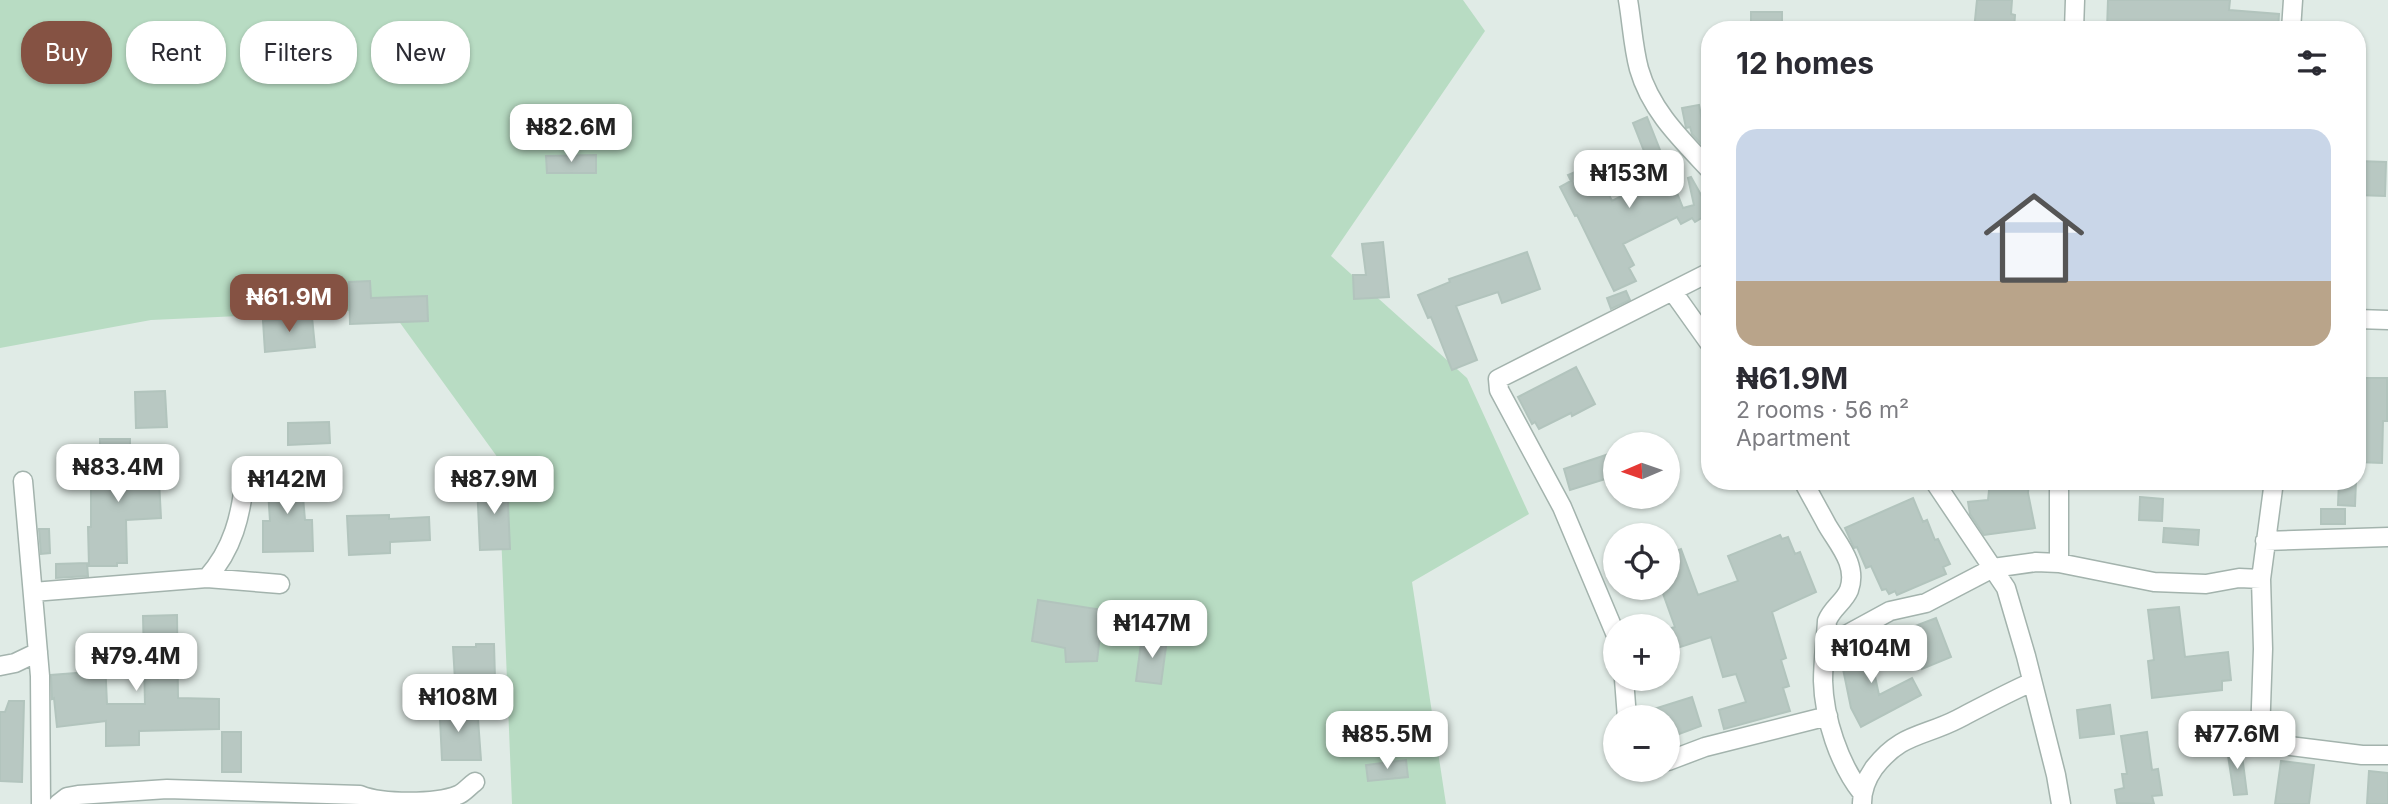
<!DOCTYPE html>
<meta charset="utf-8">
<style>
body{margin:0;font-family:Inter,sans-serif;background:#f7f7f7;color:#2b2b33;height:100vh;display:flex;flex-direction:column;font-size:26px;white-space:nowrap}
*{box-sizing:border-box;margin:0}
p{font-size:23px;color:#7c7c81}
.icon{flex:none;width:38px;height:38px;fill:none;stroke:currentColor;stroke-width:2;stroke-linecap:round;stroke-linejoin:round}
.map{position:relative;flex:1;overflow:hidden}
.sheet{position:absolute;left:1701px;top:21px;width:665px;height:469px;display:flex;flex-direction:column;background:#fff;border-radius:28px;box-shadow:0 2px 5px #0004}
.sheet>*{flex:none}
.banner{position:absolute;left:21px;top:21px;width:665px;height:63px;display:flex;gap:14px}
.needle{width:46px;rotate:268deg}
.fabs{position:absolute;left:1603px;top:432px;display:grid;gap:14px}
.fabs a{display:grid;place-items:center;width:77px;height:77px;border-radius:50%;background:#fff;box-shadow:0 2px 5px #0004;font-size:35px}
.price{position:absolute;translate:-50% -60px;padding:0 16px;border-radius:14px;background:#fff;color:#222;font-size:23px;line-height:46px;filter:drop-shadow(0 2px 4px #0008)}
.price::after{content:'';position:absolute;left:50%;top:42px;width:21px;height:16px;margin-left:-10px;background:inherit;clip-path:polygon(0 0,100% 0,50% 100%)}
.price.selected{background:#855243;color:#fff}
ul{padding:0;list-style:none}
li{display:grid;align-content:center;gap:14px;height:371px;padding:0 35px}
li span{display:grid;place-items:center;height:217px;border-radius:21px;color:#555}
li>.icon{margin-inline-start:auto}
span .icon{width:126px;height:126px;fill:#fffc;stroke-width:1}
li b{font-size:30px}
h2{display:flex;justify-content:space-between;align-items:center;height:84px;padding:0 35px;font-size:30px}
.pill{padding:0 24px;border-radius:28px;background:#fff;box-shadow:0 2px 5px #0004;font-size:24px;line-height:63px}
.pill.selected{background:#855243;color:#fff}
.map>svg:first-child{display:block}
.green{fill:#b8dcc3}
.building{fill:#b8c8c2;stroke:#b2c4bd;stroke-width:2}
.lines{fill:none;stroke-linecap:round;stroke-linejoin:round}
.minor-casing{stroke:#a3b3ad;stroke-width:21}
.minor{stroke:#fff;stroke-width:18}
</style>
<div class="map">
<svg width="2388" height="804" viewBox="0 0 2388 804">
<rect width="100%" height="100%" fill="#e0ebe6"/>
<path class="green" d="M0 0H1463L1485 31 1331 256 1467 378 1529 514 1412 582 1446 804H512L498 458 390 309 151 320 0 348Z"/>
<path class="building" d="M1977 0H2012L2011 14 2015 15 2014 30H1974Z
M2108 0H2230L2229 10 2279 14 2278 30 2107 29Z
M1751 12H1782V30H1751Z
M1699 105 1708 150H1707L1692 134 1690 127 1686 128 1682 108Z
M1647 117 1683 208 1694 205 1688 178 1691 177 1705 202 1710 200V213L1695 222 1692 218 1681 224 1677 217 1623 244 1634 265 1629 268 1636 281 1614 291 1577 215 1575 216 1560 187 1571 181 1568 175 1580 170 1584 178 1597 171 1612 201 1655 179 1633 123Z
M596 155V173H547L546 156Z
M2357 161 2386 162 2385 196 2357 195Z
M1383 242 1389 297 1354 299 1353 275H1366L1362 244Z
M1527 252 1540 289 1502 303 1498 292 1456 306 1477 360 1452 370 1431 317 1428 318 1418 295 1450 282 1449 279Z
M370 281 371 298 427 296 428 321 350 324 349 282Z
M1626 291 1630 300 1611 309 1607 298Z
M312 317 315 347 265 352 263 321Z
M1576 367 1595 404 1572 416 1571 413 1539 429 1535 422 1532 424 1518 397Z
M2365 378H2387V421H2383L2382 463 2357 462V426H2364Z
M165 391 167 427 136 428 135 392Z
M329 422 330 443 288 445V423Z
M100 439H130V482L159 480 161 518 126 520 127 563H117V566H89L88 527H91V479H100Z
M1615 452V476L1570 490 1564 469Z
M301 474 305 520H312L313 551 263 552V521H270L267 475Z
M507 481 510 549 480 550 477 483Z
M1990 481H2029L2028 493 2035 528 1984 535 1970 514 1968 502 1988 500Z
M2339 481H2356L2355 506 2338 505Z
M2140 497 2163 499 2162 521 2139 520Z
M1913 498 1923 522 1927 520 1935 540 1938 539 1950 564 1943 567 1946 574 1897 595 1895 591 1889 594 1886 589 1882 590 1871 566 1866 568 1857 547 1854 548 1845 528Z
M2321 509H2345V524H2321Z
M389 515V519L429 517 430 540 390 542V553L349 555 347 516Z
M2164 528 2199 530 2198 545 2163 542Z
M39 529H49L50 553 41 554Z
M1780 535 1782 539 1788 537 1795 554 1800 552 1816 592 1772 612 1786 658 1781 660 1789 686 1783 688 1790 711 1724 729 1719 710 1746 702 1736 674 1723 677 1711 637 1671 650 1668 629 1675 627 1661 588H1668V554L1681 549 1698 595 1738 581 1728 556Z
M87 563 88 576 56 578V564Z
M1038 600 1103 610 1097 661 1066 662 1065 648 1032 641Z
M2179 607 2185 657 2228 652 2231 680 2222 681V690L2152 698 2148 661 2154 660 2148 610Z
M177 615 178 698 219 699V729L139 731V745L106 746V721L57 727 54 698 52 699 51 675 89 672 88 661 105 660 107 704H145L143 616Z
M1936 618 1951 657 1922 669 1907 629Z
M1142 636 1167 639 1161 684 1136 681Z
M1871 638 1875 657 1871 658 1879 695 1912 678 1921 695 1861 727 1851 708 1843 669 1847 668 1842 647Z
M476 644H494L495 679 455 680 453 647H476Z
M454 697 455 721 478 719 481 760H442L439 698Z
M1692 697 1701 726 1668 738V718H1638V714Z
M9 701H24L22 782 0 781V712H5Z
M2110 705 2114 734 2080 738 2077 710Z
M222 732H241V772H222Z
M2147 732 2152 770 2158 769 2162 795 2152 796 2154 804 2117 803 2115 790 2124 788 2122 774H2127L2121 736Z
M2241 747 2247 794 2234 795 2227 749Z
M1406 760 1408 777 1368 781 1366 765Z
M2281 761 2314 765 2309 804H2275Z
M2369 771 2388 773V804H2367Z"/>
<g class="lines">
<g class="minor-casing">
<path id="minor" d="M1628 0C1632 23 1633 47 1639 69 1651 111 1682 140 1710 170
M2074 30 2075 0
M2291 30 2293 0
M1673 292 1710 344
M2357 319 2388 320
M23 481 40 676 41 804
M1803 481C1811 496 1819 510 1827 525 1838 544 1858 565 1849 590 1844 602 1832 608 1827 621 1826 641 1823 661 1823 681 1824 718 1839 764 1862 793
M1934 481 2006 588 2026 656 2056 775 2061 804
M2274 481 2261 579 2263 649 2260 735 2267 743 2282 745 2362 755H2388
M2265 541 2388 537
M2059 563V481
M207 578C233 549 241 516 245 477
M33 592 207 578 280 584
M1615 633 1562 507 1499 390 1498 379 1710 272
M1826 638 1846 635 1890 611 1926 603 1993 568 2036 562 2059 563 2154 582 2206 584 2239 578 2261 579
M0 666 15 663 38 652
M1624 679 1627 718
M1668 761 1705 747 1828 716
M1862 803C1862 791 1867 778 1874 768 1901 733 1923 737 1958 719 1983 706 2007 693 2032 682
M58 804 67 797 78 795 167 789 360 795C382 804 436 804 458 795 464 793 469 786 475 782"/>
</g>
<use href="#minor" class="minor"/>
</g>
</svg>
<div class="fabs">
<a><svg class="needle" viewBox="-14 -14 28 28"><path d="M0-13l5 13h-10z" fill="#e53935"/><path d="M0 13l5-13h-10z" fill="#7c7c81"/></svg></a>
<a><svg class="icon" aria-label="locate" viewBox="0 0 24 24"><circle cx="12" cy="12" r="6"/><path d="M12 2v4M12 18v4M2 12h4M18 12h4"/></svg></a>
<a>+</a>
<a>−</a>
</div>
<b class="price" style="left:571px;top:164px">₦82.6M</b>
<b class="price" style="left:1629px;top:210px">₦153M</b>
<b class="price selected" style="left:289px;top:334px">₦61.9M</b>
<b class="price" style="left:118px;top:504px">₦83.4M</b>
<b class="price" style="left:287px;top:516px">₦142M</b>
<b class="price" style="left:494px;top:516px">₦87.9M</b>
<b class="price" style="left:1152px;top:660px">₦147M</b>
<b class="price" style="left:1871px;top:685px">₦104M</b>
<b class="price" style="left:136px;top:693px">₦79.4M</b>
<b class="price" style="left:458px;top:734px">₦108M</b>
<b class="price" style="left:1387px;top:771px">₦85.5M</b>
<b class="price" style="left:2237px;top:771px">₦77.6M</b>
<div class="banner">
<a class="pill selected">Buy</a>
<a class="pill">Rent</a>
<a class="pill">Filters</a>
<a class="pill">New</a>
</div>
<section class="sheet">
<h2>12 homes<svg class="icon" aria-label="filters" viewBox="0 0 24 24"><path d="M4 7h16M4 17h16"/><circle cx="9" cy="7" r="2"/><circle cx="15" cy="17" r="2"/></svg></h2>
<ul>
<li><span style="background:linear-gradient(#c9d6e8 70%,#b9a48a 0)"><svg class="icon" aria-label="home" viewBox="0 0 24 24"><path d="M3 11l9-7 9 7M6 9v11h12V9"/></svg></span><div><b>₦61.9M</b><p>2 rooms · 56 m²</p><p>Apartment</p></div></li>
</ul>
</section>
</div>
